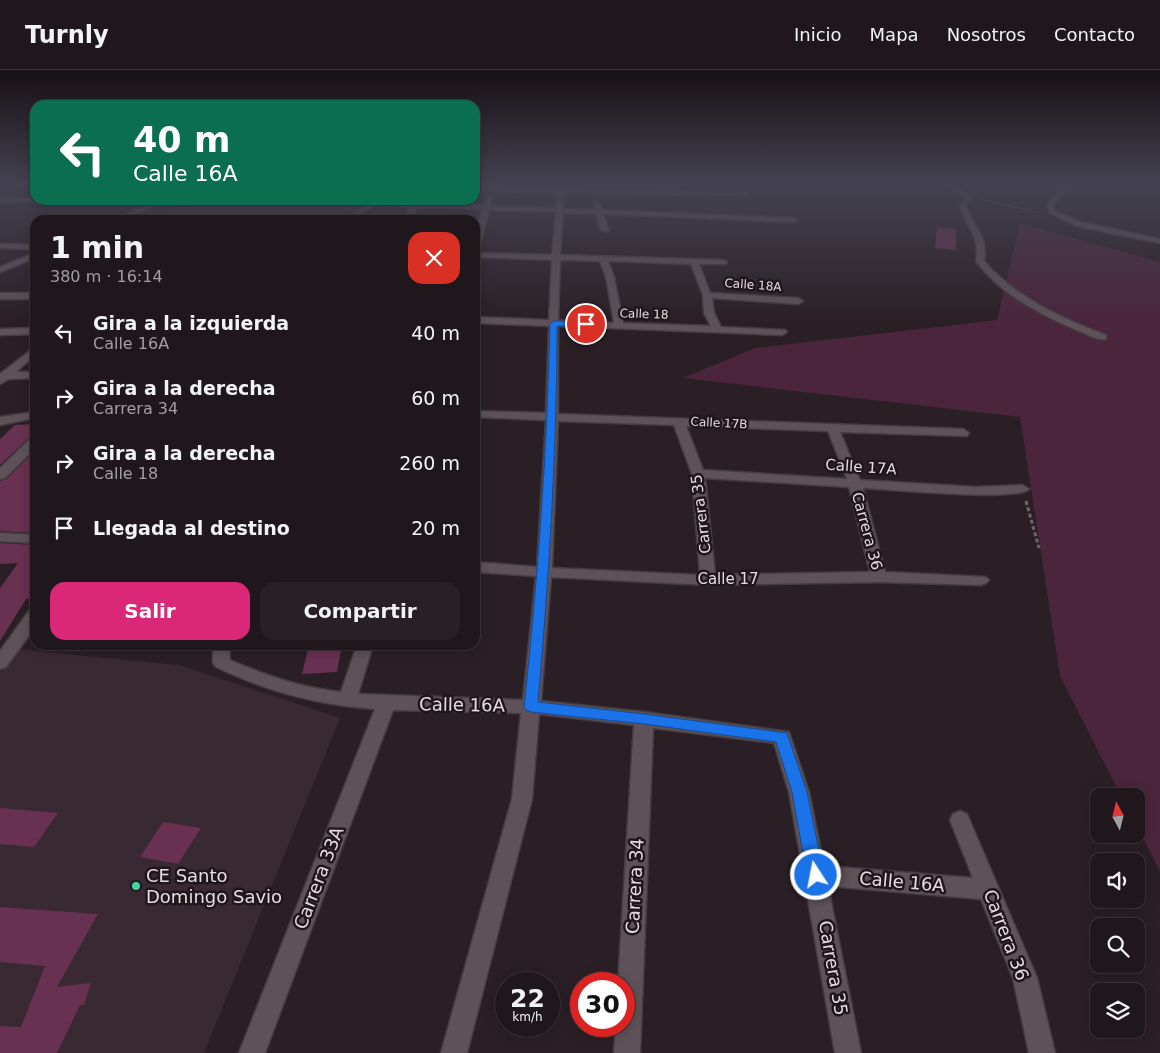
<!DOCTYPE html>
<html lang="es">
<head>
<meta charset="utf-8">
<style>
	body { margin:0; font-family:"DejaVu Sans",sans-serif; background:#282025; color:#f1f3f6; height:100vh; display:flex; flex-direction:column; font-size:19px; white-space:nowrap }
	* { box-sizing:border-box; margin:0 }
	p { font-size:16px; color:#a29fa3 }
	.icon { flex:none; width:28px; height:28px; fill:none; stroke:currentColor; stroke-width:2; stroke-linecap:round; stroke-linejoin:round }
	.map { position:relative; flex:1; overflow:hidden }
	.drawer { position:absolute; left:30px; top:145px; width:450px; height:435px; display:flex; flex-direction:column; background:#20171c; border-radius:15px; box-shadow:0 2px 12px #0003,0 0 0 1px #3d363b }
	.drawer>* { flex:none }
	.hud { position:absolute; left:30px; top:30px; width:450px; height:105px; border-radius:15px; box-shadow:0 2px 12px #0003,0 0 0 1px #3d363b; background:#0b6e4f; color:#fff; overflow:hidden }
	.needle { width:32px; rotate:353deg }
	.buttons { position:absolute; left:1090px; top:718px; display:grid; gap:10px }
	.buttons a { display:grid; place-items:center; width:55px; height:55px; border-radius:10px; background:#20171c; box-shadow:0 2px 12px #0003,0 0 0 1px #3d363b; font-size:25px }
	.speed { position:absolute; left:495px; top:902px; display:flex; gap:10px; font-size:25px; font-weight:700; text-align:center }
	.speed>* { display:grid; place-content:center; width:65px; height:65px; border-radius:50%; background:#20171c; box-shadow:0 2px 12px #0003,0 0 0 1px #3d363b; line-height:1 }
	.speed small { font-size:12px; font-weight:400 }
	.speed .limit { border:8px solid #d22; background:#fff; color:#111 }
	.pin { position:absolute; display:grid; place-items:center; width:42px; height:42px; color:#fff; margin:-21px; border:2px solid #fff; border-radius:50%; box-shadow:0 1px 5px #0007 }
	.me { position:absolute; width:55px; margin:-28px; rotate:349deg; stroke-linejoin:round; filter:drop-shadow(0 0 4px #0008) }
	.turn { display:flex; align-items:center; gap:18px; height:105px; padding:0 20px; font-size:22px }
	.turn .icon { width:65px; height:65px; stroke-width:2.5 }
	.turn b { display:block; font-size:35px; line-height:42px }
	.round { display:grid; place-items:center; flex:none; width:52px; height:52px; border-radius:15px; background:#282025 }
	.overview { display:flex; align-items:center; justify-content:space-between; height:85px; padding:0 20px }
	h1 { font-size:30px; font-weight:700; line-height:38px }
	.button { display:flex; gap:10px; margin-top:auto; padding:10px 20px }
	.button a { flex:1; height:58px; border-radius:15px; background:#db2777; color:#fff; font-size:20px; font-weight:700; line-height:58px; text-align:center }
	.button a+a { background:#282025; color:#f1f3f6 }
	ul { padding:0; list-style:none }
	li { display:flex; align-items:center; gap:15px; height:65px; padding:0 20px }
	li div { flex:1 }
	li b { display:block; font-size:19px }
	li em { font-style:normal }
	header { display:flex; align-items:center; gap:30px; box-sizing:border-box; height:70px; padding:0 25px; background:#20171c; border-bottom:1px solid #3d363b }
	header strong { font-size:24px }
	nav { display:flex; gap:28px; margin-inline-start:auto; font-size:18px }
	.map>svg:first-child { display:block }
</style>
</head>
<body>
<header>
<strong>Turnly</strong>
<nav><a>Inicio</a><a>Mapa</a><a>Nosotros</a><a>Contacto</a></nav>
</header>
<div class="map">
<svg width="1160" height="983" viewBox="0 0 1160 983">
	<rect width="100%" height="100%" fill="#2a1f25"/>
	<path fill="#392932" d="M14 579 179 595 340 648 204 983H0V598Z"/>
	<path fill="#4a253b" d="M202 135 358 136 337 150H129L151 140Z
		M1020 153 1160 192V801L1136 755V726H1121L1060 606 1020 347 683 308 755 278 997 250Z"/>
	<path fill="#683151" d="M937 157 956 159V180L935 178Z
		M35 354V365L30 367 0 395V369L15 355Z
		M35 381V463L0 461V411L6 409Z
		M0 473 35 475V528L26 529 0 571V518L18 493 0 494Z
		M309 575H342L337 602 302 604Z
		M0 738 58 743 34 777 0 774Z
		M163 752 201 758 178 794 140 787Z
		M0 837 98 844 57 917 91 913 84 935H80L57 983H0V956L21 957 45 896 0 892Z"/>
	<g fill="none" stroke-linecap="round" stroke-linejoin="round">
		<g stroke="#443c40" stroke-width="3">
			<path id="minor" d="M558 115H564V119L748 123V125L746 126 564 123 563 139 595 140 593 133 596 131 599 133 602 140 793 148 797 150 793 152 603 144 609 160 605 162 601 160 596 144 563 143 560 185 723 190 727 192 726 194H699L710 223 798 228 803 231 798 234 712 228 714 243 721 257 785 260 787 262 782 265 558 256V344L963 359 969 363 967 366 840 362 860 410 976 417 1022 415 1029 419C1018 432 886 419 863 418L885 502 986 507 989 510 986 513 981 515 879 512 708 515 551 507 541 631 644 642 789 662 809 722 824 796 973 808 950 750 953 744 960 741 967 744 1037 908 1055 983H1029L1013 908 981 829 828 816 861 983H835L789 722 774 673 653 658 640 983H614L616 956H624V914H618L634 655 539 644 532 729 467 983H441L512 729 521 643 393 640 265 983H239L375 639C318 635 268 622 216 597L213 593V575H229L230 590C266 606 302 618 341 622L357 575H373L358 624 523 630 536 506 475 502V492L537 497 546 350 475 347V341L546 343 549 256 475 253V247L549 250 552 190 475 187V183L552 185 556 142 489 140 479 180 475 182V166L482 139 417 137 411 150H403L410 137 375 135 352 150H343L366 135 158 133 157 135 123 150H113L151 133 0 132V128H35V130H375L484 135 486 128 489 126 492 128 490 136 556 138 557 123 475 120V116L557 119ZM560 190 600 191 606 207 614 253 558 250ZM608 191 691 194 703 225 704 243 711 256 623 253 614 207ZM558 351 674 355 692 404 700 505 552 498ZM686 356 828 361 847 409 703 400ZM705 408 849 417 870 502 715 505Z
				M944 115H952L973 127 966 134C971 157 989 164 984 191 1016 228 1062 248 1106 265V269C1098 271 1089 265 1081 262 1043 246 1001 225 976 191 981 164 964 157 960 134L966 127Z
				M1065 115H1072L1055 132 1053 136 1055 141 1081 152 1160 169V173L1076 156 1050 143 1047 136 1050 130Z
				M0 174 35 175V179L0 178Z
				M35 183V188L0 202V197Z
				M0 223H35V229H0Z
				M35 258V264L0 265V259Z
				M35 277V285L16 302H35V308L9 309 0 314V304Z
				M35 342V348L0 355V347Z
				M35 367V378L5 408 0 409V398L31 368Z
				M0 463 35 465V473L0 471Z
				M35 540V557L6 597 0 599V581L29 541Z"/>
		</g>
		<path stroke="#6f656a" stroke-width="1" stroke-dasharray="2 1" stroke-linecap="butt" d="M980 129 1037 142"/>
		<path stroke="#6f656a" stroke-width="3" stroke-dasharray="4 2.5" stroke-linecap="butt" d="M1026 431 1039 478"/>
		<use href="#minor" fill="#5e5158" fill-rule="evenodd"/>
	</g>
	<linearGradient id="sky" x2="0" y2="1"><stop stop-color="#171114"/><stop offset="0.45" stop-color="#444251"/><stop offset="1" stop-color="#444251" stop-opacity="0"/></linearGradient>
	<rect width="1160" height="253" fill="url(#sky)"/>
	<path fill="#1a73e8" stroke="#114b97" d="M554 251 586 252 590 254 586 257 557 256C557 382 549 507 538 632L644 644 787 663 807 722 824 805 822 810 816 812 810 810 807 805 792 722 776 672 644 654 531 642 526 640 524 637C538 508 547 383 550 254Z"/>
	<circle fill="#41d4a1" stroke="#20161b" stroke-width="2" cx="136" cy="816" r="5"/>
	<g text-anchor="middle" stroke-width="5" stroke-linejoin="round" paint-order="stroke">
		<g font-size="12" fill="#e4dce0" stroke="#20161b">
			<text transform="translate(753 215) rotate(4)" y="4">Calle 18A</text>
			<text transform="translate(644 244) rotate(2)" y="4">Calle 18</text>
			<text transform="translate(719 353) rotate(3)" y="4">Calle 17B</text>
		</g>
		<g font-size="15" fill="#e4dce0" stroke="#20161b">
			<text transform="translate(861 397) rotate(4)" y="5">Calle 17A</text>
			<text transform="translate(701 444) rotate(-97)" y="5">Carrera 35</text>
			<text transform="translate(867 461) rotate(75)" y="5">Carrera 36</text>
			<text x="728" y="514">Calle 17</text>
		</g>
		<g font-size="18" fill="#e4dce0" stroke="#20161b">
			<text transform="translate(462 635) rotate(1)" y="6">Calle 16A</text>
			<text transform="translate(319 808) rotate(-69)" y="6">Carrera 33A</text>
			<text transform="translate(902 812) rotate(5)" y="6">Calle 16A</text>
			<text transform="translate(635 816) rotate(-87)" y="6">Carrera 34</text>
			<text transform="translate(1006 865) rotate(69)" y="6">Carrera 36</text>
			<text transform="translate(833 898) rotate(80)" y="6">Carrera 35</text>
		</g>
		<g font-size="18" fill="#e4dce0" stroke="#20161b" text-anchor="start">
			<text x="146" y="812">CE Santo<tspan x="146" dy="21">Domingo Savio</tspan></text>
		</g>
	</g>
</svg>
<div class="buttons">
<a><svg class="needle" viewBox="-14 -14 28 28"><path d="M0-13l5 13h-10z" fill="#e53935"/><path d="M0 13l5-13h-10z" fill="#a29fa3"/></svg></a>
<a><svg class="icon" aria-label="sound" viewBox="0 0 24 24"><path d="M4 9h4l5-4v14l-5-4H4zM17 9q2 3 0 6"/></svg></a>
<a><svg class="icon" aria-label="search" viewBox="0 0 24 24"><circle cx="10" cy="10" r="6"/><path d="M15 15l6 6"/></svg></a>
<a><svg class="icon" aria-label="layers" viewBox="0 0 24 24"><path d="M12 4l9 5-9 5-9-5zM3 14l9 5 9-5"/></svg></a>
</div>
<div class="speed"><div>22<small>km/h</small></div><div class="limit">30</div></div>
<div class="pin" style="left:586px;top:254px;background:#d93025"><svg class="icon" aria-label="arrive" viewBox="0 0 24 24"><path d="M6 21V4h12l-3 4 3 4H6"/></svg></div>
<svg class="me" style="left:816px;top:805px" viewBox="-20 -20 40 40"><circle r="17" fill="#1a73e8" stroke="#fff" stroke-width="3"/><path d="M0-11L8 9 0 5-8 9z" fill="#fff"/></svg>
<div class="hud">
<div class="turn"><svg class="icon" aria-label="left" viewBox="0 0 24 24"><path d="M17 20v-9H6M10 6l-5 5 5 5"/></svg><div><b>40 m</b>Calle 16A</div></div>
</div>
<section class="drawer">
<div class="overview"><div><h1>1 min</h1><p>380 m · 16:14</p></div><a class="round" style="background:#d93025;color:#fff"><svg class="icon" aria-label="close" viewBox="0 0 24 24"><path d="M6 6l12 12M18 6L6 18"/></svg></a></div>
<ul>
<li><svg class="icon" aria-label="left" viewBox="0 0 24 24"><path d="M17 20v-9H6M10 6l-5 5 5 5"/></svg><div><b>Gira a la izquierda</b><p>Calle 16A</p></div><em>40 m</em></li>
<li><svg class="icon" aria-label="right" viewBox="0 0 24 24"><path d="M7 20v-9h11M14 6l5 5-5 5"/></svg><div><b>Gira a la derecha</b><p>Carrera 34</p></div><em>60 m</em></li>
<li><svg class="icon" aria-label="right" viewBox="0 0 24 24"><path d="M7 20v-9h11M14 6l5 5-5 5"/></svg><div><b>Gira a la derecha</b><p>Calle 18</p></div><em>260 m</em></li>
<li><svg class="icon" aria-label="arrive" viewBox="0 0 24 24"><path d="M6 21V4h12l-3 4 3 4H6"/></svg><div><b>Llegada al destino</b></div><em>20 m</em></li>
</ul>
<div class="button"><a>Salir</a><a>Compartir</a></div>
</section>
</div>
</body>
</html>
